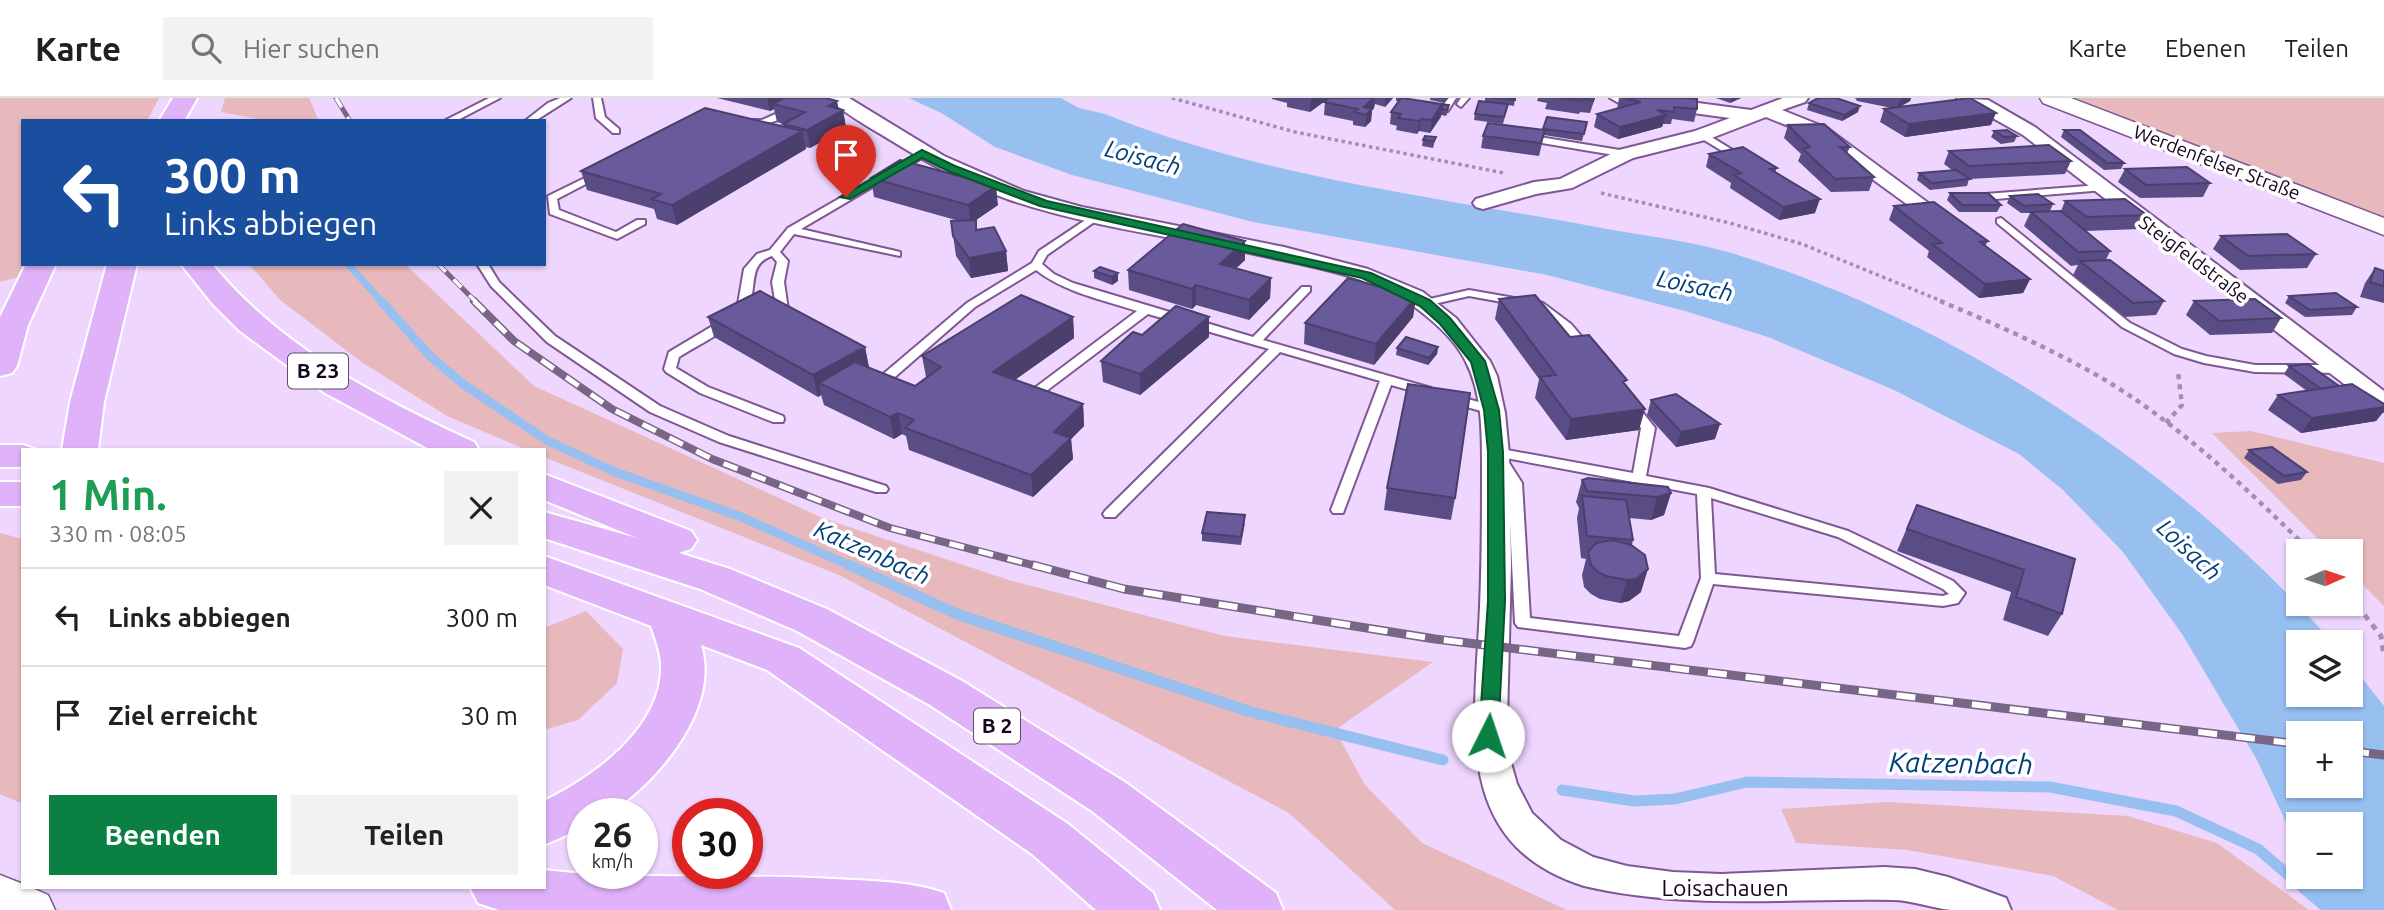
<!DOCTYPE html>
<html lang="de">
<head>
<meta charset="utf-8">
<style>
	body { margin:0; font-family:Ubuntu,sans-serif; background:#f2f2f2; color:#202124; height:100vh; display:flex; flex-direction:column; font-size:26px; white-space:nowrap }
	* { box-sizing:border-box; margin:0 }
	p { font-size:23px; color:#757577 }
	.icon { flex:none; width:38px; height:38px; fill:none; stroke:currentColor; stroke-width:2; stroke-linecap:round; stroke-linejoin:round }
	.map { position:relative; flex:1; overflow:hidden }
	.panel { position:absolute; left:21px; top:350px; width:525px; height:441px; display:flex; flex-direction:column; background:#fff; border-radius:0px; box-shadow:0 2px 5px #0004 }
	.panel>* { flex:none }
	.hud { position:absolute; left:21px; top:21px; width:525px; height:147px; border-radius:0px; box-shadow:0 2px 5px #0004; background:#1a4fa0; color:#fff; overflow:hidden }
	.needle { width:46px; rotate:87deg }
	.fabs { position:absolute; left:2286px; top:441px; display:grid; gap:14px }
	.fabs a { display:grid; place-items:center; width:77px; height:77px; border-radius:0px; background:#fff; box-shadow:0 2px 5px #0004; font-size:35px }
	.speed { position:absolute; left:567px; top:700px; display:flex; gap:14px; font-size:35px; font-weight:700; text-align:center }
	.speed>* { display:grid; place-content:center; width:91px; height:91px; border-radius:50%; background:#fff; box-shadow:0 2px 5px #0004; line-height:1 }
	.speed small { font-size:18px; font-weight:400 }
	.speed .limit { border:10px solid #d22; background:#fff; color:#111 }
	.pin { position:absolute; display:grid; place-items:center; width:60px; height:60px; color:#fff; margin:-72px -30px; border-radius:50% 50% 50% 0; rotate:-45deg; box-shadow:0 0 7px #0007 }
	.pin .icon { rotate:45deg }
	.me { position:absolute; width:77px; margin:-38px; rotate:4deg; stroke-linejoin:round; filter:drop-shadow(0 0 5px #0008) }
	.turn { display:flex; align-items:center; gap:24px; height:147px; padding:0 28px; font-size:32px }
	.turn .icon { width:91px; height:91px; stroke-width:2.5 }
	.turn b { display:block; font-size:49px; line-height:60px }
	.round { display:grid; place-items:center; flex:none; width:74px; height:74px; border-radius:0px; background:#f2f2f2 }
	.headline { display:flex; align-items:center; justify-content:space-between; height:119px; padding:0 28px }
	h1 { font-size:42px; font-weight:700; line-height:52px; color:#1e9e55 }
	.cta { display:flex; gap:14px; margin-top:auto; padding:14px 28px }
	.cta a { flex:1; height:80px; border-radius:0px; background:#0b8043; color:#fff; font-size:28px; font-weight:700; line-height:80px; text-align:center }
	.cta a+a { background:#f2f2f2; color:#202124 }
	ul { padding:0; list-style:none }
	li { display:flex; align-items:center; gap:21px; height:98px; padding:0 28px; border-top:2px solid #e0e0e0 }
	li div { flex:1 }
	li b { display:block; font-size:26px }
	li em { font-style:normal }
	header { display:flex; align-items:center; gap:42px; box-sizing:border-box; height:98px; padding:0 35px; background:#fff; border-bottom:2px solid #e0e0e0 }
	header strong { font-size:33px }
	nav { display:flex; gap:38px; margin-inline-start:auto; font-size:24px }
	.search { width:490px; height:63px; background:#f2f2f2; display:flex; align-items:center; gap:18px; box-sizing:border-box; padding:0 24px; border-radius:0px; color:#757577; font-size:26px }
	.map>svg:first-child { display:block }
</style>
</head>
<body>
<header>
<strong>Karte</strong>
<div class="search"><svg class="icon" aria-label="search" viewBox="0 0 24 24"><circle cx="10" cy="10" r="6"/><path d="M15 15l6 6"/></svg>Hier suchen</div>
<nav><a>Karte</a><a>Ebenen</a><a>Teilen</a></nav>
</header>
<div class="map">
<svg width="2384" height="812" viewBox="0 0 2384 812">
	<rect width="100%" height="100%" fill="#efd6ff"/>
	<path fill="#e7b9bd" d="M0 0H159L147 23H23V166H67L0 184Z
		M225 0H309L319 23H268L221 14Z
		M2076 0H2384V121Z
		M249 166H405L534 288 825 421 1012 483 1225 538 1433 564 1335 632 1365 687 1422 745 1567 812H1395L1289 715 839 477 544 359V352H527L447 318 363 265 280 202Z
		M2251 333 2384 365V508L2350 474V453H2330L2212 335Z
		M0 435 23 441V706L0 696Z
		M586 513 623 551 617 585 578 622 544 632V530Z
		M1888 704 2128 718 2217 745 2309 812H2118L2053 778 1907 752 1796 745 1781 711Z"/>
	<path fill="#97c0f1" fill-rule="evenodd" d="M909 0H1061L1079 10 1105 16C1265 80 1438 99 1607 131 1647 138 1689 143 1728 154 1950 220 2181 371 2332 544H2298V597H2350V565L2384 608V812H2323L2309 779H2350V726H2298V750L2257 662 2182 536 2123 454 2063 392 2019 356 1894 292 1768 239 1685 213 1547 177 1253 124 1072 77 995 49 943 16ZM2298 635H2350V688H2298Z"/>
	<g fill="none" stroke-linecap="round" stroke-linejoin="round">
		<path stroke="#97c0f1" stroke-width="7" d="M348 166 382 204"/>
		<path stroke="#97c0f1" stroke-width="9" d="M381 203 430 258 463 286 548 343 615 374 739 418 853 469"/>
		<path stroke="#97c0f1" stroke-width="11" d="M849 467 957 516 1251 614 1443 662
			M1562 692 1634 703 1675 701 1747 684 2050 689 2176 713 2258 751 2329 812"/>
		<g stroke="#7f5794" stroke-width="4">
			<path id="service" d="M489 0H500L456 23H444Z
				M560 0H571L535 23H525L548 5Z
				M593 0H601L605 19 619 31V35H613L596 20Z
				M812 0H823C809 11 760 34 744 25L749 22H762Z
				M1448 0H1456L1448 13H1442L1441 11Z
				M1461 0H1469L1461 9 1457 6Z
				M1699 35H1705L1747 61 1739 63 1699 39Z
				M1527 37 1626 53 1631 56 1626 59 1524 42V38Z
				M922 53 927 56 925 58 801 131 900 154V158L794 136 780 154 788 163 784 184 788 212 795 216V220H787L777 214 772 184 777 164 772 158C747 166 758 190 748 208 737 229 699 246 679 259L676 270 708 289 783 318 784 321 783 324H773L700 295 666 274 664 271 669 254 731 217 738 206 744 171 757 156 770 152 788 130Z
				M597 74 605 76 557 101 559 112 616 134 637 122H645V126L617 141 550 116 548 98Z
				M2100 87 2105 90 2104 92 1972 103 1967 100 1972 97Z
				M1096 115 1100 116V120L1047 157 1042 166 1054 176 1073 185 1253 239 1302 189H1310V193L1263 242 1431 290 1433 293 1427 297 1391 287 1343 415H1333L1331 412 1380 283 1280 254 1115 419H1105L1103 416 1105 413 1269 251 1148 216 1045 294 1053 300 1051 303C1044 304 1034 301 1030 295L1032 292 1137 213C1103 202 1064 194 1036 172L975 209 888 285 887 290 875 289 873 286 875 283 967 205 1032 165 1039 153Z
				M2001 120 2130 225 2182 251 2206 258 2255 267H2340L2346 271 2340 275 2255 274 2204 265 2174 256 2122 229 1997 125V121Z
				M477 166H488L499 184 555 238 660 308 729 338 886 388 888 391 886 394H876L719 344 650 314 547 244 491 188Z
				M1469 192 1543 205 1571 226 1592 251 1590 254H1582L1563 230 1535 210 1469 198 1425 208 1419 205 1421 203Z
				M1449 296 1497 309 1498 312 1492 316 1445 303 1443 300 1445 297Z
				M1631 305 1636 306 1655 330 1646 378 1709 390 1848 433 1953 483 1965 495 1958 505 1943 508 1713 486 1693 544 1691 548 1685 550 1518 529 1515 525 1508 385 1493 361 1496 358 1489 354 1496 350 1633 375 1641 330 1625 309ZM1506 360 1697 396 1701 480 1679 538 1530 520 1522 385ZM1711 400 1838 439 1943 491 1949 496 1943 498 1715 476Z"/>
		</g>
		<g stroke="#7f5794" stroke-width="4">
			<path id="minor" d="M828 0H849L944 58 1024 93 1082 109 1284 149 1368 171 1423 194 1456 220 1490 263 1497 278 1505 315 1509 356 1511 466 1507 622 1511 665 1517 686 1532 715 1561 742 1593 759 1627 768 1673 774 1721 776 1884 769 1915 771 1948 779 2006 800 2011 812C1992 812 1971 812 1951 812 1931 810 1912 802 1892 802 1788 800 1686 812 1584 788 1457 748 1473 635 1479 529 1482 477 1482 425 1482 374 1482 338 1483 297 1466 264 1457 245 1437 226 1420 213 1376 178 1313 169 1259 157 1175 139 1089 129 1007 101 967 86 929 66 892 43 871 30 846 17 828 0Z
				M1610 0H1660L1751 12 1783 0H1808L1805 4 1782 12 1827 30 1958 127 1955 131H1941L1813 38 1766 19 1709 41 1633 60 1572 90 1536 96 1483 111 1476 109 1473 105 1476 101 1534 84 1560 81 1619 52 1695 33 1730 20 1619 5Z
				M1957 0 1988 2 2035 29 2384 293V313L2375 310 2023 37Z"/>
		</g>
		<g stroke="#7f5794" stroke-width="3">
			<path id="tertiary" d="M2040 0H2071L2384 120V137L2043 5Z
				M0 777 23 786V789H30L48 797 55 812H0Z"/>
		</g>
		<g stroke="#fff" stroke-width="4">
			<path id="trunk" d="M173 0H197L184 23H159Z
				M26 166H56L28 227 17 268 12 275 0 278V219Z
				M107 166H137L104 304 98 352H62L70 304Z
				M181 166H212C280 249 378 300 474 344L479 352H431L325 295 240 233 212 205Z
				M0 347H23L37 352H23V369H0Z
				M544 376 691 433 697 442 691 451 679 455 730 471 827 511 962 583 1126 685 1276 795 1283 812H1217L1092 713 930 607 797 533 700 491 544 440V414L637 440 544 402Z
				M0 384H23V408H0Z
				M544 458 799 550 1068 726 1153 795 1160 812H1096L1032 756 767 572 701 547C718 603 672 664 632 698 625 704 613 714 605 716 598 717 590 716 583 716V730L544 747V703C595 678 664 629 661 565 660 552 655 540 651 528L544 487Z
				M544 772C640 783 737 775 833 781 870 783 909 783 944 795L951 812H499L478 805 470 789H544Z"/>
		</g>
		<path stroke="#a38db0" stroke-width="3.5" stroke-dasharray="3.5 3.5" stroke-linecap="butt" d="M1172 0 1295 34 1504 75
			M1601 95 1730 125 1802 146 1944 204"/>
		<path stroke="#a38db0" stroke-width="4.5" stroke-dasharray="5 5" stroke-linecap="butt" d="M1940 203C1991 224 2051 251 2100 279 2174 322 2249 392 2310 453
			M2166 325 2182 307 2178 274"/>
		<path stroke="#a38db0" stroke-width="5" stroke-dasharray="6 6" stroke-linecap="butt" d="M2350 498 2381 538 2384 559"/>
		<use href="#service" fill="#fff" fill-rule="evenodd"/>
		<use href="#minor" fill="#fff" fill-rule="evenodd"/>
		<use href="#tertiary" fill="#fff" fill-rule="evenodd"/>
		<use href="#trunk" fill="#e0b2fa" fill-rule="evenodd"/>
		<g stroke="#796585" stroke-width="5">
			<path id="rail-far2" d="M336 0 350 23
				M438 166 476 204"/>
		</g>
		<g stroke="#796585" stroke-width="8">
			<path id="rail-far1" d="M474 203 514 243 612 311 712 361 890 430 1040 469"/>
		</g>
		<g stroke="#796585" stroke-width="9">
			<path id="rail" d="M1033 467 1124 491 1435 541 2298 646
				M2350 653 2384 657"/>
		</g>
		<use href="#rail-far2" stroke="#fff" stroke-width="3.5" stroke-dasharray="11" stroke-linecap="butt"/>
		<use href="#rail-far1" stroke="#fff" stroke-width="5" stroke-dasharray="15" stroke-linecap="butt"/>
		<use href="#rail" stroke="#fff" stroke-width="6" stroke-dasharray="19" stroke-linecap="butt"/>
	</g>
	<path fill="#5a4d86" d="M717 0H826L837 3 838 11 843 12 846 30 810 50 805 49 806 51 677 127 657 121 654 111 587 92 581 73 784 29 783 26H784L777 24 774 11 770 13Z
		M1272 0H1393L1385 9 1375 6 1374 10 1372 12 1371 23 1365 29 1353 27V23L1324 17 1325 3 1310 14 1287 9V5L1272 1Z
		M1396 0H1410V1L1449 7 1448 14 1446 18 1441 17 1430 35 1419 33 1417 36 1396 32 1397 28 1390 26 1391 14 1399 3H1396Z
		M1430 0H1449L1444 5 1430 2Z
		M1485 0H1515L1514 8 1508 7 1503 26 1474 22 1475 16 1485 3Z
		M1538 0H1595L1590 15 1580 14 1579 16 1545 11 1547 5 1537 3Z
		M1619 0H1686L1697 11 1694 24 1672 21 1671 26H1663L1662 29 1618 41 1594 29 1597 16 1617 11Z
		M1716 0H1741L1730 5Z
		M1855 0H1911L1910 3 1900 9 1991 27 1905 39 1880 24 1884 11 1892 10 1857 3Z
		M1809 5 1858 14 1842 23 1807 12Z
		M1547 19 1587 24 1582 43 1544 37 1539 58 1481 50 1483 38 1543 32Z
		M1788 27 1850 49 1847 55 1874 79 1869 93 1831 94 1798 63 1801 56 1784 40Z
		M2064 32 2124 65 2121 71 2104 72 2061 39Z
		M1994 33 2017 38 2014 44 2001 46 1991 39Z
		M1436 39 1433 50 1422 48 1423 42Z
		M1949 53 2071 63 2065 76 1969 81 1967 88 1930 92 1917 82 1919 75 1952 72 1944 66Z
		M1709 56 1777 70 1775 74 1815 115 1779 122 1730 90 1731 85 1706 69Z
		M2125 71 2210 85 2203 99 2140 100 2118 84Z
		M871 80 998 107 976 122 977 132 1006 153 1008 173 971 180 956 158 951 123H959L874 99Z
		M1950 95 2001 107 1997 114H1959L1947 102Z
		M2010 98 2053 106 2050 113H2061L2065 103 2147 117 2140 131 2086 133 2110 153 2106 162 2164 203 2156 217 2125 219 2073 177 2078 167 2071 168 2024 128 2030 115H2021L2007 105Z
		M1894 108 1988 143 1985 148 2030 181 2023 195 1979 200 1927 159 1929 153 1889 122Z
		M2221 138 2316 156 2307 170 2240 172 2213 151Z
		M1245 162 1236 170 1271 180 1270 200 1249 222 1196 207 1192 211 1129 192 1128 172Z
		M2375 170 2384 173V205L2360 199 2365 185Z
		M1094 173 1118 175V183L1112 187 1094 180Z
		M2289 198 2357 209 2352 217 2305 219 2285 205Z
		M1416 199 1413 219 1374 267 1304 246 1305 225Z
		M1499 201 1570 239 1626 287 1639 332 1566 342 1535 300 1539 281 1495 221Z
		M2194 203 2281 220 2272 235 2210 237 2186 217Z
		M708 219 865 249 869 270 915 288 926 279 922 258 1073 219 1074 240 1015 282 1083 306 1084 328 1071 341 1073 361 1033 399 909 352 906 338 902 336 894 341 824 307 821 297 818 299 714 239Z
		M1209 219V239L1140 297 1103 284 1101 263 1142 237Z
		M1438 249 1437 256 1428 267 1396 257 1397 250Z
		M2289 268 2384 306V313L2376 323 2301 335 2268 312 2278 297 2307 293 2284 276Z
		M1651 302 1715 341 1676 349 1647 317Z
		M2249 352 2307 374 2301 382 2278 386 2244 360Z
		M1582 382 1671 395 1664 417 1651 422 1629 420 1633 442 1632 447 1641 494 1629 503 1620 505 1600 501 1591 496 1584 489 1582 477 1586 461 1581 460 1577 420 1579 410 1576 404Z
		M1387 390 1455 400 1451 422 1384 412Z
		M1917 407 2075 461 2062 516 2048 538 2003 522 2011 494 1897 453Z
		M1245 425 1241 447 1202 443V435Z"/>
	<path fill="#4a3f6d" d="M767 0H793L773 6 774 11 770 13Z
		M1313 0H1329L1310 14 1311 2Z
		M1373 0H1375L1374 10 1372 12 1371 23 1365 29 1366 17 1364 9Z
		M1385 0H1393L1385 9Z
		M1732 0H1741L1730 5Z
		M1901 0H1911L1910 3 1896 11Z
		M837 3 839 14 843 12 846 30 810 50 807 32 828 8Z
		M1442 6 1441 19 1430 35 1432 22Z
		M1860 8 1858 14 1842 23 1844 17Z
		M1996 15 1991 27 1905 39 1909 26Z
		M1666 17 1662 29 1618 41 1620 29Z
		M1421 21 1419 33 1417 36 1419 23Z
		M802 33 806 51 677 127 672 107Z
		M996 88 998 107 976 122 978 141 971 126 968 107Z
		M1820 101 1815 115 1779 122 1783 109Z
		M1245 143V162L1220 186V166Z
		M1006 153 1008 173 971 180 969 160Z
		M1118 175V183L1112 187V179Z
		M1271 180 1270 200 1249 222V202Z
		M2030 181 2023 195 1979 200 1985 186Z
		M1196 187V207L1192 211V191Z
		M1416 199 1413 219 1374 267 1376 246Z
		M1073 219 1074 240 996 295 993 274Z
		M1209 219V239L1140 297V276Z
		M865 249 869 270 819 285 821 297 818 299 813 277Z
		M1438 249 1437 256 1428 267 1429 260Z
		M1083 306 1084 328 1071 341 1073 361 1033 399 1031 377 1054 334Z
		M2384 309V313L2376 323 2301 335 2312 320Z
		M1645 311 1639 332 1566 342 1571 321Z
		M898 315 902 336 894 341 890 319Z
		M1720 326 1715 341 1676 349 1681 334Z
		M1671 395 1664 417 1651 422 1657 399Z
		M1648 471 1641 494 1629 503 1620 505 1627 482Z"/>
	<path fill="#695a9c" stroke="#4a3f6d" stroke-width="2" d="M784 0H826L837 3 828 8 843 12 807 32 783 26 805 14 773 6Z
		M1329 0H1373L1364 9 1372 11 1366 17 1354 14 1358 11 1324 4Z
		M1401 0H1402L1442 6 1432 22 1421 21 1419 23 1398 20 1401 16 1391 14Z
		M1494 0H1515V2Z
		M1559 0H1594L1593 3 1583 1 1582 3Z
		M1623 0H1686L1697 1V11L1674 9V14L1657 12 1666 17 1620 29 1597 16 1641 4Z
		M1818 0H1836L1860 8 1844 17 1809 5Z
		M1970 0 1996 15 1909 26 1884 11Z
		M1479 3 1508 6 1504 19 1475 16Z
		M1432 5 1449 7 1447 12 1442 11V6Z
		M705 10 802 33 672 107 651 101 661 96 581 73Z
		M1547 19 1587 24 1584 36 1543 31Z
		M1488 25 1545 32 1541 45 1483 38Z
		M1824 26 1850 49H1840L1874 79 1835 81 1803 51 1810 49 1788 27Z
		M2007 32 2017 38 2004 39 1994 33Z
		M2064 32H2080L2124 65H2107Z
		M1425 38 1436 39 1434 43 1423 42Z
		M2049 47 2071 63 1969 68 1949 53Z
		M1743 49 1777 70 1770 71 1820 101 1783 109 1734 77 1741 75 1709 56Z
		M900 62 996 88 968 107 871 80Z
		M2187 69 2210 85 2146 87 2125 71Z
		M1956 72 1970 81 1932 85 1919 75Z
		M1950 95H1988L2001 107H1962Z
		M2038 96 2053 106 2024 108 2010 98Z
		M2125 101 2147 117 2087 119 2065 103Z
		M1934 104 1988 143 1980 144 2030 181 1985 186 1932 146 1942 145 1894 108Z
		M2061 113 2110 153 2078 154 2031 114Z
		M976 122V132L994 129 1006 153 969 160 953 138 951 123Z
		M1183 126 1245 143 1220 166 1271 180 1249 202 1196 187 1192 191 1128 172Z
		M2287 136 2316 156 2248 158 2221 138Z
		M2110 162 2164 203 2133 205 2080 163Z
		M1100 169 1118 175 1112 179 1094 173Z
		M2375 170 2384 173V188L2370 184Z
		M1348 180 1416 199 1376 246 1305 225Z
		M760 193 865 249 813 277 708 219Z
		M2336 195 2357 209 2310 212 2289 198Z
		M1021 197 1073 219 993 274 1083 306 1054 334 1071 340 1031 377 905 330 914 322 898 315 890 319 819 285 855 264 915 288 941 269 922 258Z
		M1535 197 1570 239 1589 237 1627 282 1623 284 1645 311 1571 321 1540 279 1556 277 1499 201Z
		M2255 201 2281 220 2219 223 2194 203Z
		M1176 208 1209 219 1140 276 1101 263 1133 234 1142 237Z
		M1406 239 1438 249 1429 260 1397 250Z
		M2308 266 2339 288 2321 291 2289 268Z
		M1408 286 1470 295 1455 400 1387 390Z
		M2352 286 2384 306V309L2312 320 2278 297Z
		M1676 296 1720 326 1681 334 1651 302Z
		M2272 349 2307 374 2284 378 2249 352Z
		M1588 380 1668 389 1671 395 1657 399 1587 393 1582 382Z
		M1582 398 1626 402 1633 442 1587 438Z
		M1917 407 2075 461 2062 516 2016 499 2024 472 1907 431Z
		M1207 414 1245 417 1241 439 1202 435Z
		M1613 442 1631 447 1645 457 1648 471 1636 481 1627 482 1606 478 1597 473 1591 467 1588 454 1596 445Z"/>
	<path fill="#0b8043" stroke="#07532c" stroke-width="2" d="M922 52 955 68 1047 103 1371 175 1430 202 1450 220 1485 263 1499 312 1503 354 1505 503 1498 638 1495 644 1488 646 1482 644 1479 638 1488 503V354L1484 312 1471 264 1440 226 1420 208 1362 180 1040 108 948 73 922 60 850 101 840 99Z"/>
	<g text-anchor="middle" stroke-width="7" stroke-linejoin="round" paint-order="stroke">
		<g font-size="19" fill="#14051c" stroke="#fff">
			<text transform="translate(2217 64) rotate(21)" y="7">Werdenfelser Straße</text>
			<text transform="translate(2194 161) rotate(37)" y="7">Steigfeldstraße</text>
		</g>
		<g fill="#fff" stroke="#5a5060" stroke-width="2">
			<rect x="288" y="255.5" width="60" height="35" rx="5"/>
			<rect x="974" y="610.5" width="46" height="35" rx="5"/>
		</g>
		<g font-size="21" font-weight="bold" fill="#14051c">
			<text x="318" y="280">B 23</text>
			<text x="997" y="635">B 2</text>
		</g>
		<g font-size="23" fill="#14051c" stroke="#fff">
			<text x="1725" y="798">Loisachauen</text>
		</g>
		<g font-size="24" font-style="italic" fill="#013f78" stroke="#fff">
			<text transform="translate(1143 60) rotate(15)" y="8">Loisach</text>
			<text transform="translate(1695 188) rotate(12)" y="8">Loisach</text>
			<text transform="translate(2189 452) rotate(43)" y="8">Loisach</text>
			<text transform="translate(872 455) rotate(24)" y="8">Katzenbach</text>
		</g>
		<g font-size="28" font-style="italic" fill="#013f78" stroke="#fff">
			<text transform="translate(1961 665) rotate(1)" y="10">Katzenbach</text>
		</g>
	</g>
</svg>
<div class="fabs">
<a><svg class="needle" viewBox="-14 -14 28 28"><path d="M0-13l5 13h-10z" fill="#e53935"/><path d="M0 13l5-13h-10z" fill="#757577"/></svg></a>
<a><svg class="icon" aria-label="layers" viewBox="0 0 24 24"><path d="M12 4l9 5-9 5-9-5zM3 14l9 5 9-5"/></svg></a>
<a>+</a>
<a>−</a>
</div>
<div class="speed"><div>26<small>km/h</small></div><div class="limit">30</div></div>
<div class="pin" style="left:846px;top:99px;background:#d93025"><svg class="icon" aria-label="arrive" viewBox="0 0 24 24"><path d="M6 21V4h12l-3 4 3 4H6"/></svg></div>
<svg class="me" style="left:1488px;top:638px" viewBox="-20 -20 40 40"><circle r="19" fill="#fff"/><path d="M0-13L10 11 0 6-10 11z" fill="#0b8043"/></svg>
<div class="hud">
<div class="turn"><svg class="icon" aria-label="left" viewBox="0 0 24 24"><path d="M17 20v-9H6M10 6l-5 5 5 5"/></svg><div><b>300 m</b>Links abbiegen</div></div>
</div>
<section class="panel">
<div class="headline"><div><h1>1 Min.</h1><p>330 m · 08:05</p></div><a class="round"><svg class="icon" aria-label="close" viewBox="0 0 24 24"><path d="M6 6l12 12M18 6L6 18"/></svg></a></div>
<ul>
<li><svg class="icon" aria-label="left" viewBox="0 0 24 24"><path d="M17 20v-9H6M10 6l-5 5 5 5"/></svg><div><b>Links abbiegen</b></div><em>300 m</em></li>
<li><svg class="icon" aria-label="arrive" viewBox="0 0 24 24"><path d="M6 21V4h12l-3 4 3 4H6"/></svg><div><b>Ziel erreicht</b></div><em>30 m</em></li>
</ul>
<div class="cta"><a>Beenden</a><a>Teilen</a></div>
</section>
</div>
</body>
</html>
